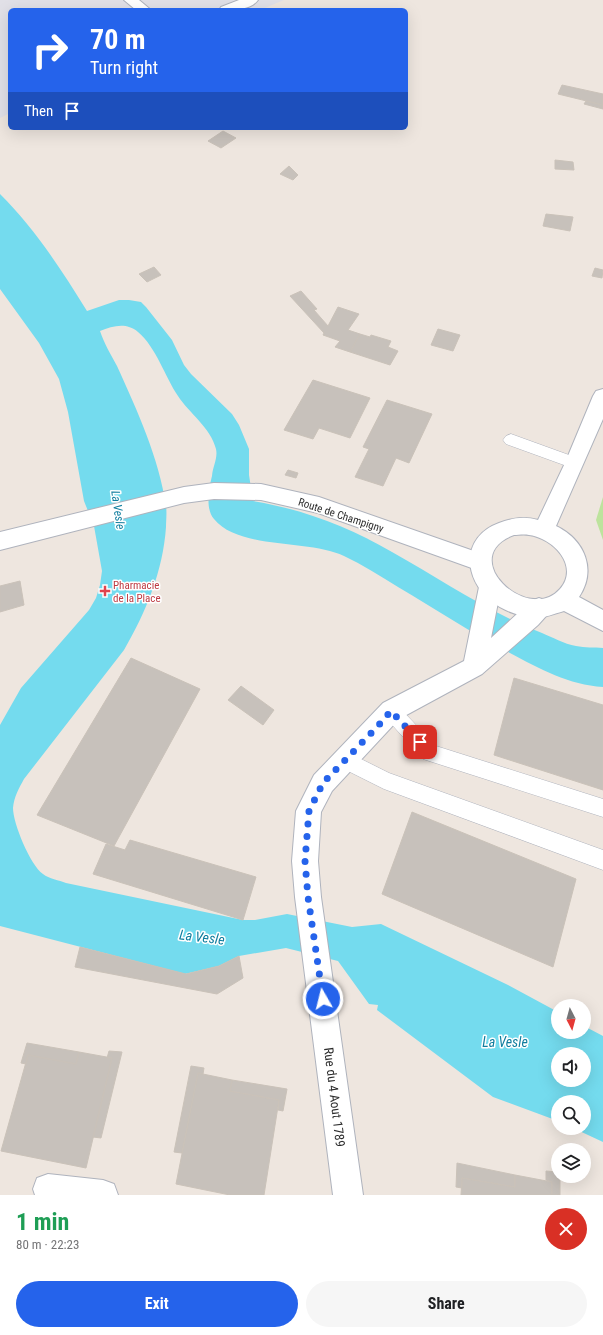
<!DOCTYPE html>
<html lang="en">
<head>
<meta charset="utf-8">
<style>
	body { margin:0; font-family:"Roboto Condensed",sans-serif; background:#f6f6f6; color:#202124; height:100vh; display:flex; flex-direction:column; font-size:15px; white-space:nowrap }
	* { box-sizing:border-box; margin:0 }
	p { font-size:13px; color:#757577 }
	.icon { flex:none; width:22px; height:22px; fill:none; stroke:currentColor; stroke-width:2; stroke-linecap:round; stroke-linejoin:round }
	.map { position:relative; height:1195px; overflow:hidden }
	.side { display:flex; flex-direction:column; background:#fff; flex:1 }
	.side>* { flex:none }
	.banner { position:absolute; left:8px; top:8px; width:400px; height:122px; border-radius:6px; box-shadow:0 4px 16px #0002; background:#2563eb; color:#fff; overflow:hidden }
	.needle { width:26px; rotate:174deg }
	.tools { position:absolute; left:551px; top:999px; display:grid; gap:8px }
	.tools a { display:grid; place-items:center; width:40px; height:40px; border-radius:50%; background:#fff; box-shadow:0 4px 16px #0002; font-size:20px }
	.pin { position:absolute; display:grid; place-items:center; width:34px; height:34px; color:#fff; margin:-17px; border-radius:8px; box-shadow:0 2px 6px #0006 }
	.me { position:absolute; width:44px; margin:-22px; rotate:352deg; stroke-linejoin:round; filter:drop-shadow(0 0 3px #0008) }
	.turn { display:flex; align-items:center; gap:14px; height:84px; padding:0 16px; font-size:18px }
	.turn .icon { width:52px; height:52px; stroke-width:2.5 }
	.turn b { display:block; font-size:28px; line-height:34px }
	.then { display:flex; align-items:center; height:38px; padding:0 16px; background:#0003; gap:8px; font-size:15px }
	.round { display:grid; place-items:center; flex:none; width:42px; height:42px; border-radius:21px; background:#f6f6f6 }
	.overview { display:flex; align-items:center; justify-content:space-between; height:68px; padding:0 16px }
	h1 { font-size:24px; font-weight:700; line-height:30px; color:#1e9e55 }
	.primary-button { display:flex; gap:8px; margin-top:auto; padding:8px 16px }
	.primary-button a { flex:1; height:46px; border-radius:24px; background:#2563eb; color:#fff; font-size:16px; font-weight:700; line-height:46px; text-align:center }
	.primary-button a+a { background:#f6f6f6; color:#202124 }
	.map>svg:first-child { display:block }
</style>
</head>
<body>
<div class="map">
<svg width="603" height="1195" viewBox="0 0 603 1195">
	<rect width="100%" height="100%" fill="#eee6df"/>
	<path fill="#e1e0e7" d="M0 0H284L260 10H10V113L0 118Z"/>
	<path fill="#bde39d" d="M603 497V540L596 520Z"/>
	<path fill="#74dbee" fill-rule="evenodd" d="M0 194C35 229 61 269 87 311L119 300H129L141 302 146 307 172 340 184 365 191 374 232 414 239 425 249 449V475L253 501C302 509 349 527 392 552 442 580 488 612 542 633 552 637 564 644 576 646 585 648 594 647 603 648V687C569 685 540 669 510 653 472 633 435 609 398 587 380 576 363 565 344 556 309 539 239 550 214 519 205 509 209 488 212 476 213 466 218 458 216 449 211 428 189 413 178 396 165 377 156 347 138 332 126 322 113 326 100 331 104 343 111 355 117 366 137 410 159 458 166 506 167 513 166 521 166 527 163 571 146 612 124 650L24 779C19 788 14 797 13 808 13 823 30 865 43 874 49 879 59 880 66 883L243 920H255L287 914 352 927 381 924 508 985 558 1012V1032H584V1026L603 1036V1142L573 1128H584V1102H558V1121L493 1097 377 1010 378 1005 369 1004 338 961 286 948 239 956 219 966 185 974 0 926V725L21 688 89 610 96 598 100 585 102 571 94 526 84 501 68 412 59 379 39 343 0 289ZM558 1054H584V1080H558Z"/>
	<path fill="#c7c1bb" stroke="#cac2b9" d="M562 85 603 94V105L558 94Z
		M586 101 603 105V109L584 104Z
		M223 131 236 138 221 148 208 141Z
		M555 160 573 162 574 170 555 169Z
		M289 166 298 175 293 180 280 174Z
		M546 214 573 217 570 231 543 226Z
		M154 267 161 275 147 282 139 274Z
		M595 268 603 270 602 278 592 276Z
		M301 291 317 309 314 310 328 326 338 307 359 314 348 330 360 334 350 352 335 347 340 341 323 335 324 333 290 296Z
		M438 329 460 335 453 351 431 345Z
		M360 334 370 337 371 335 391 341 388 347 398 351 390 365 350 352Z
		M313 380 370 398 350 438 319 428 313 439 284 430Z
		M387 400 432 414 409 463 396 458 383 486 355 477 369 449 363 447Z
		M288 470 298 473 296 478 285 475Z
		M20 581 24 605 0 612V586Z
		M131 658 200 689 114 846 37 815Z
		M514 678 603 705V790L494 755Z
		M241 686 274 710 263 725 228 700Z
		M412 812 576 879 553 967 382 894Z
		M130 840 256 877 243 920 93 874 106 844 125 850Z
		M80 947 186 974 219 966 239 956 243 978 217 994 75 967Z
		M27 1043 79 1052 76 1064 28 1055 26 1064 21 1063Z
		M109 1051 122 1052 101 1138 93 1137 112 1058H107Z
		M79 1052 112 1058 86 1168 1 1151 28 1055 76 1064Z
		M191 1066 204 1068 203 1074 198 1073 182 1153 174 1152Z
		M198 1073 232 1080 230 1091 279 1100 264 1195H230L176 1184Z
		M232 1080 287 1089 283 1111 278 1110 279 1100 230 1091Z
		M457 1163 515 1175V1187L462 1178V1188L456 1187Z
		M546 1171 558 1172V1176H560V1195H552V1182L546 1180Z
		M515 1175 552 1182V1195H461L462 1178 515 1187Z"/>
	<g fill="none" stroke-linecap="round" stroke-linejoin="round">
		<g stroke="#afb3bd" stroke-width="1">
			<path id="service" d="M511 434 580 459 583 463 580 467 575 469 506 444 503 440 506 436Z
				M391 703 397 705 436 746 603 799V817L423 759 385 717 382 711 385 705Z
				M345 751 389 773 603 850V870L384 789 338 766 336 760 338 754Z"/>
		</g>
		<g stroke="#afb3bd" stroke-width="2">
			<path id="minor" d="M124 0H139L151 10H136Z
				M239 0H258C250 11 231 10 219 10L221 7Z
				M214 483 261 484 319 497 488 556 491 562 488 568 480 571 318 513 261 500 214 499 184 503 0 550V532L184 487Z
				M490 578 498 580 501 587 491 638 531 601 539 598 547 601 550 608 547 615 538 625 482 674 399 719 332 791 321 812 318 861 321 897 363 1195H333L295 897 292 861 296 811 314 775 383 703 464 661 479 587 482 580Z
				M48 1174 103 1180 114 1184 118 1195H35L33 1189 37 1178Z"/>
		</g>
		<g stroke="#afb3bd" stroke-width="2">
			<path id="tertiary" d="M603 389V419L556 526C585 540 597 570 579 597L603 610V631L564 611C554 614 544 618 534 618 520 617 502 610 491 601 463 578 461 537 499 523 513 518 524 516 538 520L565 463 593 396 596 391ZM514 535C518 535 524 534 529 535 553 538 580 566 560 589 528 625 455 557 514 535Z"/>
		</g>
		<use href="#service" fill="#fff" fill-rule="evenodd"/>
		<use href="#minor" fill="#fff" fill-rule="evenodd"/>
		<use href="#tertiary" fill="#fff" fill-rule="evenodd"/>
	</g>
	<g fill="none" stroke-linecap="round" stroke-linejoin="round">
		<path stroke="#2563eb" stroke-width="7" stroke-dasharray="0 12.6" d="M323 999 308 897 305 861 309 811 323 783 378 726 391 711 420 742"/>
	</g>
	<path fill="#e0444e" stroke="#fff" stroke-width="1.5" d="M103 585h4v4h4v4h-4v4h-4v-4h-4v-4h4z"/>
	<g text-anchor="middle" stroke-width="3" stroke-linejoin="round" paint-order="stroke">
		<g font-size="11" fill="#2d2d2d" stroke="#fff">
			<text transform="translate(341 515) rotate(18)" y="4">Route de Champigny</text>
		</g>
		<g font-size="11" fill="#be3a42" stroke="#fff" text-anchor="start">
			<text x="113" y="589">Pharmacie<tspan x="113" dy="13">de la Place</tspan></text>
		</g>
		<g font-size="12" font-style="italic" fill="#0f7d9e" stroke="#fff">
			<text transform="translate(118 510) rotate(82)" y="4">La Vesle</text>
		</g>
		<g font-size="13" fill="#2d2d2d" stroke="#fff">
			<text transform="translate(335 1097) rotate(83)" y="5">Rue du 4 Aout 1789</text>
		</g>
		<g font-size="14" font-style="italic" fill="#0f7d9e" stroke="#fff">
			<text transform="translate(202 937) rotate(7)" y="5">La Vesle</text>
			<text x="505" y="1047">La Vesle</text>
		</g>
	</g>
</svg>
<div class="tools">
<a><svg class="needle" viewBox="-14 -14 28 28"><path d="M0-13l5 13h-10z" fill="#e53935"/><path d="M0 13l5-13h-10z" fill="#757577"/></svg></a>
<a><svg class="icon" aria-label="sound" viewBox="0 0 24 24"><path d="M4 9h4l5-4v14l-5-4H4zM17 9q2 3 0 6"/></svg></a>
<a><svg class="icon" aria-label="search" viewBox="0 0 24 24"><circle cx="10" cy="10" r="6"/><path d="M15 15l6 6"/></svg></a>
<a><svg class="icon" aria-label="layers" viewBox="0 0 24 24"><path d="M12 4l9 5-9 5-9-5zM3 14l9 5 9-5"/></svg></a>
</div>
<div class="pin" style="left:420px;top:742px;background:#d93025"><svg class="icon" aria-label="arrive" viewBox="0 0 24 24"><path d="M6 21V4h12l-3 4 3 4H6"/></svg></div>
<svg class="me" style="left:323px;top:999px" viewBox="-20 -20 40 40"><circle r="17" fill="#2563eb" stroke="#fff" stroke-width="3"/><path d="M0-11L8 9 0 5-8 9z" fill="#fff"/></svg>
<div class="banner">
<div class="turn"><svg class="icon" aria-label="right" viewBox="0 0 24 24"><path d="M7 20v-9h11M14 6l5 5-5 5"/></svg><div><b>70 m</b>Turn right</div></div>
<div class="then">Then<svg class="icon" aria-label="arrive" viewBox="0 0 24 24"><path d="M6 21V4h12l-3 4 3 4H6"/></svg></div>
</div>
</div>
<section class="side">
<div class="overview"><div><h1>1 min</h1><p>80 m · 22:23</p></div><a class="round" style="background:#d93025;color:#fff"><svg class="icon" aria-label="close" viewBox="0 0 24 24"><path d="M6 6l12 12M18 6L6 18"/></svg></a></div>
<div class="primary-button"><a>Exit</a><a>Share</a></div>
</section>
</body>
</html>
